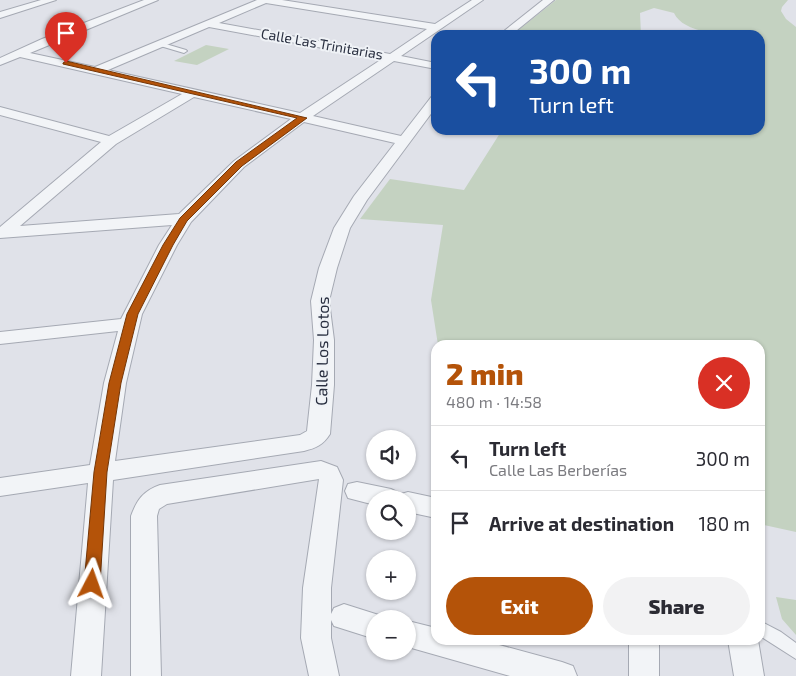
<!DOCTYPE html>
<html lang="en">
<head>
<meta charset="utf-8">
<style>
	body { margin:0; font-family:"Exo 2",sans-serif; background:#f2f2f3; color:#2b2b33; height:100vh; display:flex; flex-direction:column; font-size:19px; white-space:nowrap }
	* { box-sizing:border-box; margin:0 }
	p { font-size:16px; color:#7c7c81 }
	.icon { flex:none; width:28px; height:28px; fill:none; stroke:currentColor; stroke-width:2; stroke-linecap:round; stroke-linejoin:round }
	.map { position:relative; flex:1; overflow:hidden }
	.sheet { position:absolute; left:431px; top:340px; width:334px; height:305px; display:flex; flex-direction:column; background:#fff; border-radius:15px; box-shadow:0 1px 4px #0004 }
	.sheet>* { flex:none }
	.banner { position:absolute; left:431px; top:30px; width:334px; height:105px; border-radius:15px; box-shadow:0 1px 4px #0004; background:#1a4fa0; color:#fff; overflow:hidden }
	.controls { position:absolute; left:366px; top:430px; display:grid; gap:10px }
	.controls a { display:grid; place-items:center; width:50px; height:50px; border-radius:50%; background:#fff; box-shadow:0 1px 4px #0004; font-size:25px }
	.pin { position:absolute; display:grid; place-items:center; width:42px; height:42px; color:#fff; margin:-51px -21px; border-radius:50% 50% 50% 0; rotate:-45deg; box-shadow:0 0 5px #0007 }
	.pin .icon { rotate:45deg }
	.me { position:absolute; width:55px; margin:-28px; rotate:4deg; stroke-linejoin:round; filter:drop-shadow(0 0 4px #0008) }
	.turn { display:flex; align-items:center; gap:18px; height:105px; padding:0 15px; font-size:22px }
	.turn .icon { width:65px; height:65px; stroke-width:2.5 }
	.turn b { display:block; font-size:35px; line-height:42px }
	.round { display:grid; place-items:center; flex:none; width:52px; height:52px; border-radius:26px; background:#f2f2f3 }
	.head { display:flex; align-items:center; justify-content:space-between; height:85px; padding:0 15px }
	h1 { font-size:30px; font-weight:800; line-height:38px; color:#b45309 }
	.cta { display:flex; gap:10px; margin-top:auto; padding:10px 15px }
	.cta a { flex:1; height:58px; border-radius:30px; background:#b45309; color:#fff; font-size:20px; font-weight:800; line-height:58px; text-align:center }
	.cta a+a { background:#f2f2f3; color:#2b2b33 }
	ul { padding:0; list-style:none }
	li { display:flex; align-items:center; gap:15px; height:65px; padding:0 15px; border-top:1px solid #e1e1e2 }
	li div { flex:1 }
	li b { display:block; font-size:19px }
	li em { font-style:normal }
	.map>svg:first-child { display:block }
</style>
</head>
<body>
<div class="map">
<svg width="796" height="676" viewBox="0 0 796 676">
	<rect width="100%" height="100%" fill="#e0e2e9"/>
	<path fill="#c4d2c1" d="M556 0H788L782 7 781 11 786 19 796 27V532L764 525 760 522V345H438L431 300 443 225 360 219 390 179 464 190 502 130H760V35C738 35 685 37 674 13L654 8 640 13 641 35H512Z
		M206 45 229 49 197 65 174 61Z
		M776 597 796 600V635L782 619Z"/>
	<g fill="none" stroke-linecap="round" stroke-linejoin="round">
		<g stroke="#a5a9b3" stroke-width="2">
			<path id="service" d="M159 42 186 50 187 51 184 53 157 45 156 44Z
				M760 621 781 632 796 643V659L760 636Z"/>
		</g>
		<g stroke="#a5a9b3" stroke-width="2">
			<path id="minor" d="M41 0H56L0 18V12Z
				M144 0H158L30 53 95 67 257 0H282L435 24 472 0H483L401 56 436 63V69L394 61 313 116 401 136 432 96 436 95V107L367 200 350 228 337 268 329 301 334 340V385L330 434C323 445 316 448 304 451L113 480 101 676H71L88 483 0 496V478L90 465 104 383 118 331 0 344V332L121 319 159 245 172 225 0 238V227L101 142 0 115V107L109 136 182 94 20 57 0 65V58L42 39ZM266 3 427 29 390 54 219 23ZM209 27 382 59 300 113 108 70ZM194 97 291 119 234 161 179 214 20 226 116 144ZM304 122 395 143 354 196 334 228 319 268 311 301 314 340 312 385 307 431 300 435 115 461 126 383 142 314 177 245 191 222 244 167Z
				M543 0H554L511 35H499Z
				M321 461 337 467 343 480 331 588V614L334 608 344 604 385 617 386 619H375V639L334 626 331 620V638L339 676H309L301 638 303 588 319 479 167 504 159 509 157 516 161 676H131V516C137 500 143 491 160 485Z
				M357 482 391 489 401 494 408 492 436 498V518L408 512V499H375V505L348 498 345 491 348 484Z
				M408 621 436 628V640H481L562 662 573 666 577 676H510L408 647Z
				M629 640H659V676H629Z
				M728 640H758L764 676H734Z"/>
		</g>
		<use href="#service" fill="#f2f4f7" fill-rule="evenodd"/>
		<use href="#minor" fill="#f2f4f7" fill-rule="evenodd"/>
	</g>
	<path fill="#b45309" stroke="#753606" d="M66 61 307 118 242 166 187 221 173 245 138 314 121 383 107 472 100 584 98 588 92 590 87 588 84 584 94 472 109 383 127 314 163 245 180 218 236 162 297 118 63 64V63Z"/>
	<g text-anchor="middle" stroke-width="4" stroke-linejoin="round" paint-order="stroke">
		<g font-size="14" fill="#292f40" stroke="#eff2f6">
			<text transform="translate(322 44) rotate(10)" y="5">Calle Las Trinitarias</text>
		</g>
		<g font-size="16" fill="#292f40" stroke="#eff2f6">
			<text transform="translate(322 351) rotate(-89)" y="6">Calle Los Lotos</text>
		</g>
	</g>
</svg>
<div class="controls">
<a><svg class="icon" aria-label="sound" viewBox="0 0 24 24"><path d="M4 9h4l5-4v14l-5-4H4zM17 9q2 3 0 6"/></svg></a>
<a><svg class="icon" aria-label="search" viewBox="0 0 24 24"><circle cx="10" cy="10" r="6"/><path d="M15 15l6 6"/></svg></a>
<a>+</a>
<a>−</a>
</div>
<div class="pin" style="left:66px;top:63px;background:#d93025"><svg class="icon" aria-label="arrive" viewBox="0 0 24 24"><path d="M6 21V4h12l-3 4 3 4H6"/></svg></div>
<svg class="me" style="left:92px;top:584px" viewBox="-20 -20 40 40"><path d="M0-17L14 15 0 8-14 15z" fill="#b45309" stroke="#fff" stroke-width="4"/></svg>
<div class="banner">
<div class="turn"><svg class="icon" aria-label="left" viewBox="0 0 24 24"><path d="M17 20v-9H6M10 6l-5 5 5 5"/></svg><div><b>300 m</b>Turn left</div></div>
</div>
<section class="sheet">
<div class="head"><div><h1>2 min</h1><p>480 m · 14:58</p></div><a class="round" style="background:#d93025;color:#fff"><svg class="icon" aria-label="close" viewBox="0 0 24 24"><path d="M6 6l12 12M18 6L6 18"/></svg></a></div>
<ul>
<li><svg class="icon" aria-label="left" viewBox="0 0 24 24"><path d="M17 20v-9H6M10 6l-5 5 5 5"/></svg><div><b>Turn left</b><p>Calle Las Berberías</p></div><em>300 m</em></li>
<li><svg class="icon" aria-label="arrive" viewBox="0 0 24 24"><path d="M6 21V4h12l-3 4 3 4H6"/></svg><div><b>Arrive at destination</b></div><em>180 m</em></li>
</ul>
<div class="cta"><a>Exit</a><a>Share</a></div>
</section>
</div>
</body>
</html>
